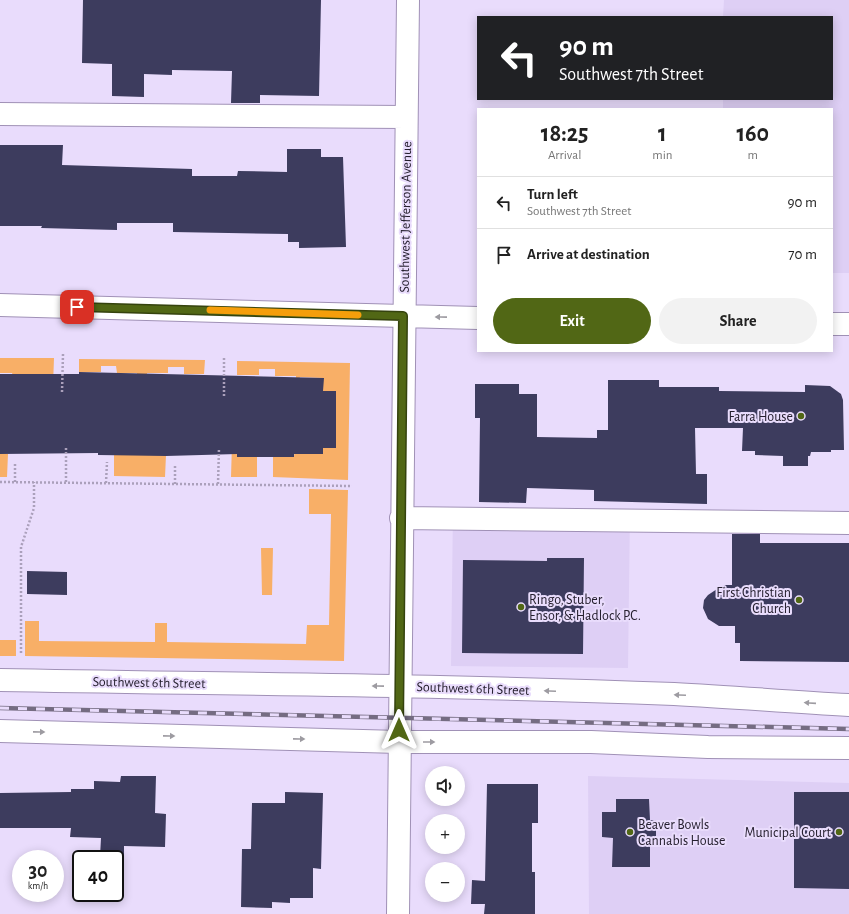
<!DOCTYPE html>
<html lang="en">
<head>
<meta charset="utf-8">
<style>
	body { margin:0; font-family:"Alegreya Sans",sans-serif; background:#f2f2f2; color:#222; height:100vh; display:flex; flex-direction:column; font-size:15px; white-space:nowrap }
	* { box-sizing:border-box; margin:0 }
	p { font-size:13px; color:#767676 }
	.icon { flex:none; width:22px; height:22px; fill:none; stroke:currentColor; stroke-width:2; stroke-linecap:round; stroke-linejoin:round }
	.map { position:relative; flex:1; overflow:hidden }
	.drawer { position:absolute; left:477px; top:108px; width:356px; height:244px; display:flex; flex-direction:column; background:#fff; border-radius:0px; box-shadow:0 2px 10px #0003 }
	.drawer>* { flex:none }
	.hud { position:absolute; left:477px; top:16px; width:356px; height:84px; border-radius:0px; box-shadow:0 2px 10px #0003; background:#202124; color:#fff; overflow:hidden }
	.buttons { position:absolute; left:425px; top:766px; display:grid; gap:8px }
	.buttons a { display:grid; place-items:center; width:40px; height:40px; border-radius:50%; background:#fff; box-shadow:0 2px 10px #0003; font-size:20px }
	.speed { position:absolute; left:12px; top:850px; display:flex; gap:8px; font-size:20px; font-weight:700; text-align:center }
	.speed>* { display:grid; place-content:center; width:52px; height:52px; border-radius:50%; background:#fff; box-shadow:0 2px 10px #0003; line-height:1 }
	.speed small { font-size:10px; font-weight:400 }
	.speed .limit { border:2px solid #111; border-radius:6px; background:#fff; color:#111 }
	.pin { position:absolute; display:grid; place-items:center; width:34px; height:34px; color:#fff; margin:-17px; border-radius:8px; box-shadow:0 2px 6px #0006 }
	.me { position:absolute; width:44px; margin:-22px; rotate:0deg; stroke-linejoin:round; filter:drop-shadow(0 0 3px #0008) }
	.turn { display:flex; align-items:center; gap:14px; height:84px; padding:0 16px; font-size:18px }
	.turn .icon { width:52px; height:52px; stroke-width:2.5 }
	.turn b { display:block; font-size:28px; line-height:34px }
	.eta { display:flex; justify-content:space-evenly; align-items:center; height:68px; text-align:center }
	.eta b { font-size:24px; font-weight:700; line-height:28px }
	.primary-button { display:flex; gap:8px; margin-top:auto; padding:8px 16px }
	.primary-button a { flex:1; height:46px; border-radius:24px; background:#516715; color:#fff; font-size:16px; font-weight:700; line-height:46px; text-align:center }
	.primary-button a+a { background:#f2f2f2; color:#222 }
	ul { padding:0; list-style:none }
	li { display:flex; align-items:center; gap:12px; height:52px; padding:0 16px; border-top:1px solid #e0e0e0 }
	li div { flex:1 }
	li b { display:block; font-size:15px }
	li em { font-style:normal }
	.map>svg:first-child { display:block }
</style>
</head>
<body>
<div class="map">
<svg width="849" height="914" viewBox="0 0 849 914">
	<rect width="100%" height="100%" fill="#e9dcfc"/>
	<path fill="#decff5" d="M724 0H849V273H832V109H723V99H832V17H723Z
		M453 508 630 511 628 668 451 666Z
		M588 776 849 783V914H589Z"/>
	<path fill="#f8af67" d="M0 358H54L53 386 13 376 12 373H0Z
		M79 359 205 360 204 374H184V367H168V373H147V387H137V373H117L116 366H101V372H79Z
		M237 361 350 363 348 480 273 477V457H294L295 444 301 454H323V448H336V391H323V378L300 377 296 391V376H275V369H259V375H237Z
		M232 443H237V457H257V477H231Z
		M0 454H8L7 477H0Z
		M114 454 166 455 165 477 114 476Z
		M309 489 348 490 344 661 25 656V621H39V641L155 642V623H167V642L306 644 307 625H329L331 514H309Z
		M261 548H273L272 595H262Z
		M0 640H16V656H0Z"/>
	<path fill="#3d3c5e" d="M83 0H321L319 96 260 95V103H231L232 71 172 70V75L144 74V97L112 96V64L82 63Z
		M0 145H63L62 165 192 169V176H237L238 171 287 172V149H321V157H343L346 247 299 248V242H288V234L173 232V223H117V230L41 228 42 226H0Z
		M79 372 324 378 323 391H336V448H323V454H294V457H237V454L166 456 98 455V453L0 454V374H79Z
		M608 380H659V387H719V391L805 392V385L830 386 841 394 843 400 844 450H831V452H811L810 456H808V466H783V456L755 455V451H742L743 428H695L696 474H707V504L594 501V490L527 488 526 503 479 502 480 418H475V384H519V394H537V437L597 438V430H608Z
		M732 534H760V543H849V662L740 661V643H735V626H719L708 619 703 608 704 600 708 595 723 585H732Z
		M547 558H584L583 654 462 653 463 560 547 561Z
		M27 571 67 572V595L27 594Z
		M121 776H156L155 813 166 814 165 847 124 846V858L100 857 101 838 70 837 71 828H0V793L71 792V789H94V781L120 782Z
		M487 784H538V823H532V872H535V914H484L485 904H471L472 880 485 881Z
		M285 792 323 793 321 869 313 868V898H290V903L272 902V908L241 907 242 849H251L252 803H285Z
		M794 792H849V889L794 888Z
		M616 799H649L650 820H656V846H650V867H612L613 838 602 837V812H616Z"/>
	<g fill="none" stroke-linecap="round" stroke-linejoin="round">
		<g stroke="#a091b6" stroke-width="24">
			<path id="minor" d="M0 114 406 117
				M0 305 478 318
				M832 324H849
				M401 518 849 523
				M0 680C225 684 450 685 674 694 733 697 791 702 849 705
				M0 731 399 742H591L708 747 849 748
				M398 914 408 0"/>
		</g>
		<path stroke="#aba0bb" stroke-width="2.5" stroke-dasharray="2 2" stroke-linecap="butt" d="M62 392 63 354
			M224 396V358
			M0 482 352 486
			M15 482V464
			M66 482V447
			M106 483 107 462
			M175 484V465
			M218 484 219 448
			M21 653V547L34 508V482"/>
		<use href="#minor" stroke="#fff" stroke-width="22"/>
		<g stroke="#756c82" stroke-width="4.5">
			<path id="rail" d="M0 708 849 729"/>
		</g>
		<use href="#rail" stroke="#e9dcfc" stroke-width="3" stroke-dasharray="9" stroke-linecap="butt"/>
	</g>
	<defs><path id="oneway-solid" d="M-6-.8H1V-3.2L6.5 0L1 3.2V.8H-6Z"/></defs>
	<g fill="#9d9ba1">
		<use href="#oneway-solid" transform="translate(441 317) rotate(-179)"/>
		<use href="#oneway-solid" transform="translate(378 686) rotate(-179)"/>
		<use href="#oneway-solid" transform="translate(550 691) rotate(-178)"/>
		<use href="#oneway-solid" transform="translate(680 695) rotate(-177)"/>
		<use href="#oneway-solid" transform="translate(810 703) rotate(-176)"/>
		<use href="#oneway-solid" transform="translate(39 732) rotate(1)"/>
		<use href="#oneway-solid" transform="translate(169 736) rotate(1)"/>
		<use href="#oneway-solid" transform="translate(299 739) rotate(1)"/>
		<use href="#oneway-solid" transform="translate(429 742)"/>
	</g>
	<g fill="none" stroke-linecap="round" stroke-linejoin="round">
		<g stroke="#35430e" stroke-width="10">
			<path id="route" d="M77 307 403 316 399 730"/>
		</g>
		<use href="#route" stroke="#516715" stroke-width="7"/>
		<path stroke="#f59e0b" stroke-width="7" d="M210 310 358 315"/>
	</g>
	<g fill="#516715" stroke="#e9dcfc" stroke-width="1.5">
		<circle cx="801" cy="416" r="4"/>
		<circle cx="799" cy="600" r="4"/>
		<circle cx="521" cy="607" r="4"/>
		<circle cx="630" cy="832" r="4"/>
		<circle cx="839" cy="832" r="4"/>
	</g>
	<g text-anchor="middle" stroke-width="4" stroke-linejoin="round" paint-order="stroke">
		<g font-size="14" fill="#26202f" stroke="#e9dcfc">
			<text transform="translate(405 217) rotate(-89)" y="5">Southwest Jefferson Avenue</text>
			<text transform="translate(149 682) rotate(1)" y="5">Southwest 6th Street</text>
			<text transform="translate(473 688) rotate(2)" y="5">Southwest 6th Street</text>
		</g>
		<g font-size="14" fill="#26202f" stroke="#e9dcfc" text-anchor="end">
			<text x="793" y="421">Farra House</text>
			<text x="791" y="597">First Christian<tspan x="791" dy="16">Church</tspan></text>
			<text x="529" y="604" text-anchor="start">Ringo, Stuber,<tspan x="529" dy="16">Ensor, &amp; Hadlock P.C.</tspan></text>
			<text x="638" y="829" text-anchor="start">Beaver Bowls<tspan x="638" dy="16">Cannabis House</tspan></text>
			<text x="831" y="837">Municipal Court</text>
		</g>
	</g>
</svg>
<div class="buttons">
<a><svg class="icon" aria-label="sound" viewBox="0 0 24 24"><path d="M4 9h4l5-4v14l-5-4H4zM17 9q2 3 0 6"/></svg></a>
<a>+</a>
<a>−</a>
</div>
<div class="speed"><div>30<small>km/h</small></div><div class="limit">40</div></div>
<div class="pin" style="left:77px;top:307px;background:#d93025"><svg class="icon" aria-label="arrive" viewBox="0 0 24 24"><path d="M6 21V4h12l-3 4 3 4H6"/></svg></div>
<svg class="me" style="left:399px;top:730px" viewBox="-20 -20 40 40"><path d="M0-17L14 15 0 8-14 15z" fill="#516715" stroke="#fff" stroke-width="4"/></svg>
<div class="hud">
<div class="turn"><svg class="icon" aria-label="left" viewBox="0 0 24 24"><path d="M17 20v-9H6M10 6l-5 5 5 5"/></svg><div><b>90 m</b>Southwest 7th Street</div></div>
</div>
<section class="drawer">
<div class="eta">
<div><b>18:25</b><p>Arrival</p></div>
<div><b>1</b><p>min</p></div>
<div><b>160</b><p>m</p></div>
</div>
<ul>
<li><svg class="icon" aria-label="left" viewBox="0 0 24 24"><path d="M17 20v-9H6M10 6l-5 5 5 5"/></svg><div><b>Turn left</b><p>Southwest 7th Street</p></div><em>90 m</em></li>
<li><svg class="icon" aria-label="arrive" viewBox="0 0 24 24"><path d="M6 21V4h12l-3 4 3 4H6"/></svg><div><b>Arrive at destination</b></div><em>70 m</em></li>
</ul>
<div class="primary-button"><a>Exit</a><a>Share</a></div>
</section>
</div>
</body>
</html>
